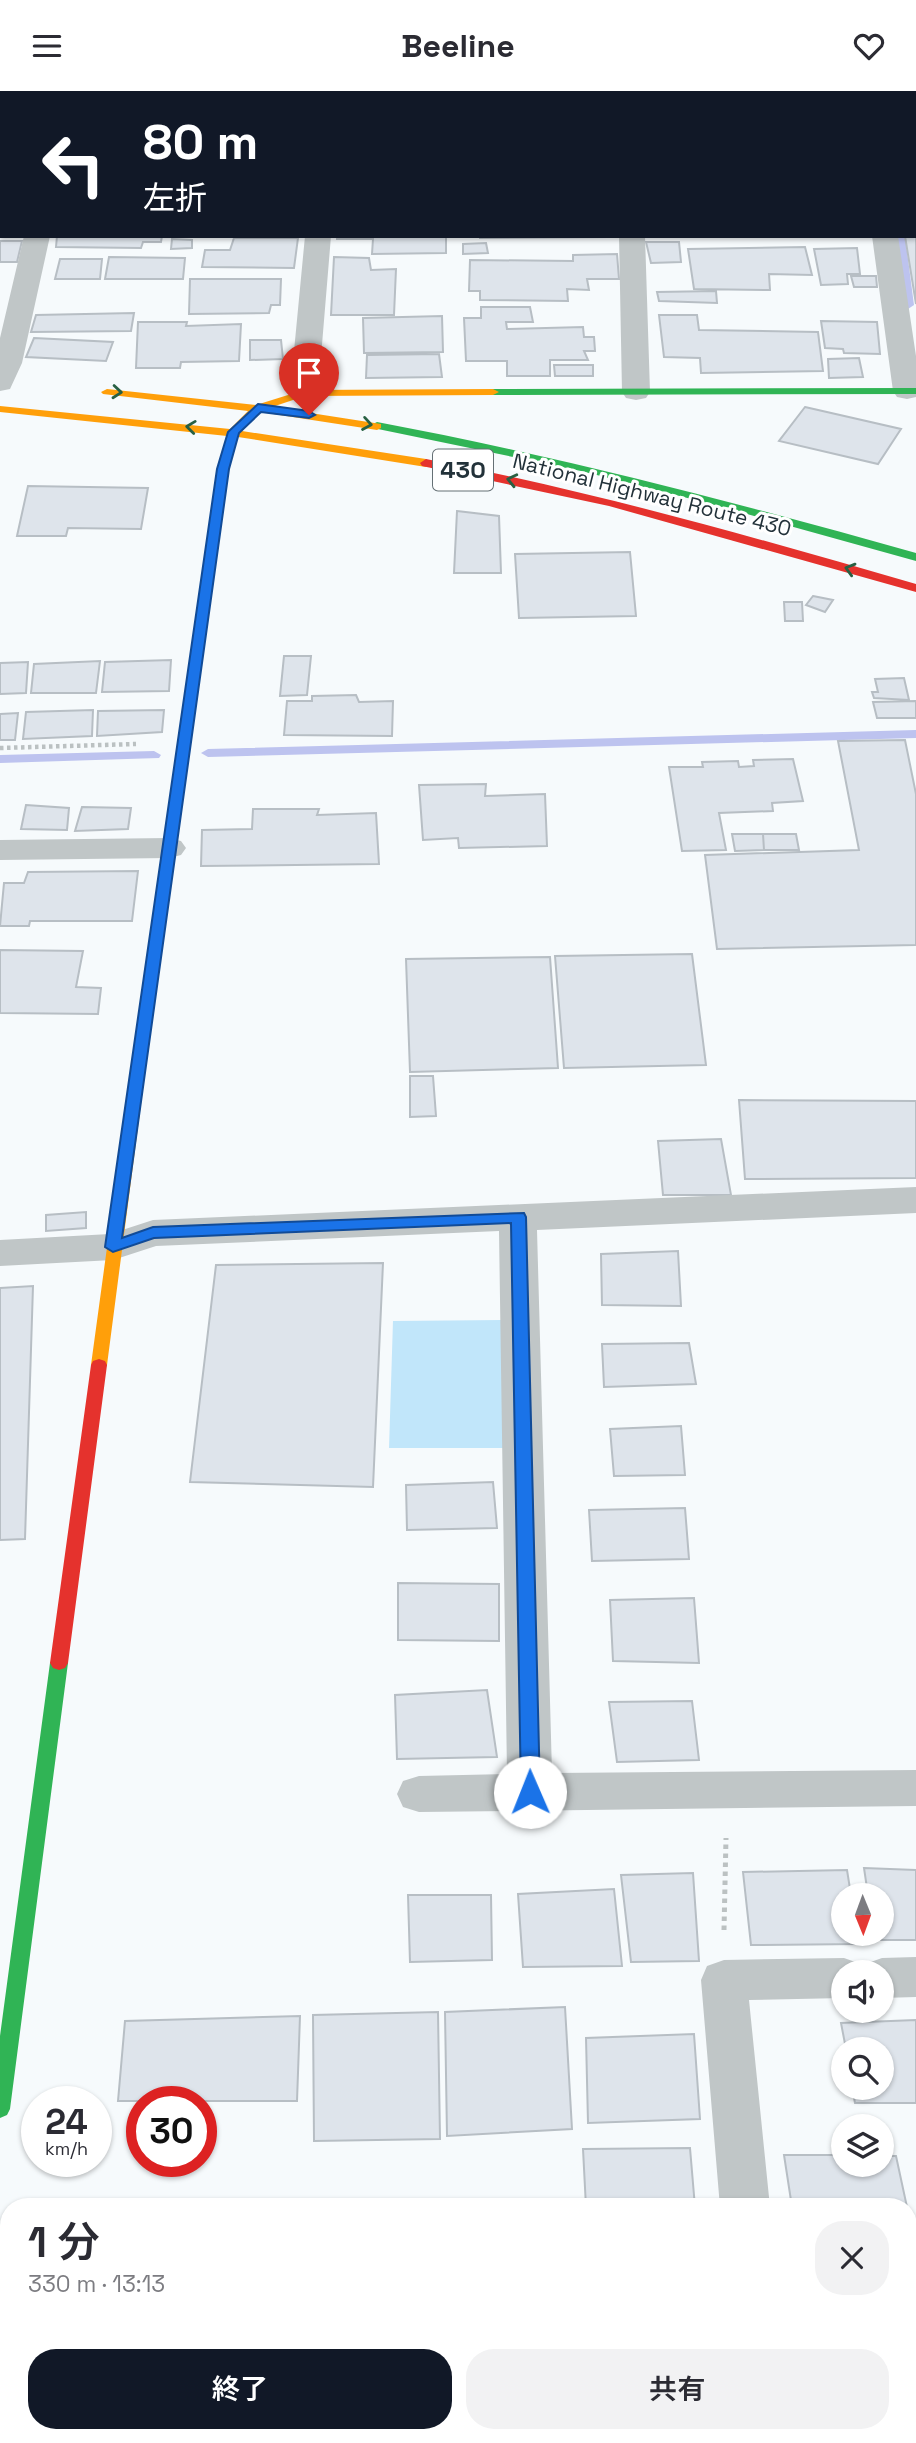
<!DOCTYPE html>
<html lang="ja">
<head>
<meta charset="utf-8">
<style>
	body { margin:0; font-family:"Space Grotesk","Noto Sans JP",sans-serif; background:#f2f2f3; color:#2b2b33; height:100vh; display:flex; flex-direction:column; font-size:26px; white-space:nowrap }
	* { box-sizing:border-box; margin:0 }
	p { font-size:23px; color:#7c7c81 }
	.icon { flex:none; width:38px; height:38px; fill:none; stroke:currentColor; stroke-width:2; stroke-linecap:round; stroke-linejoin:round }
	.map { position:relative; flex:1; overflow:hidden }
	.panel { position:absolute; left:0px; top:2107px; width:917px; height:245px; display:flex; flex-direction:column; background:#fff; border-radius:28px 28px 0 0; box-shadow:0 2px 5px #0004 }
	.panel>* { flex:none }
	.banner { position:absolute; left:0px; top:0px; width:917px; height:147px; box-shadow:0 2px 5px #0004; background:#111827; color:#fff; overflow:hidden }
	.needle { width:46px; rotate:179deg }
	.fabs { position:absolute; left:831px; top:1792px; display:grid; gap:14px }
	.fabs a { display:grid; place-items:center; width:63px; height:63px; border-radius:50%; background:#fff; box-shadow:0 2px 5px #0004; font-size:35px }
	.speed { position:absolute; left:21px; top:1995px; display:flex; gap:14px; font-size:35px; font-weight:700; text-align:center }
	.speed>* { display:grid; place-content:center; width:91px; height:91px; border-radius:50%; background:#fff; box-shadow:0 2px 5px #0004; line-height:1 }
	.speed small { font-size:18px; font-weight:400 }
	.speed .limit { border:10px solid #d22; background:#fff; color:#111 }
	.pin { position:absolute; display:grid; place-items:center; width:60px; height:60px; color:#fff; margin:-72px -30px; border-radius:50% 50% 50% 0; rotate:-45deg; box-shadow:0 0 7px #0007 }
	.pin .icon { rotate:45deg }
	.me { position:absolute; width:77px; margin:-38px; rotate:359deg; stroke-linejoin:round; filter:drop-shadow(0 0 5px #0008) }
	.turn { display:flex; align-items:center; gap:24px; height:147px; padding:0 28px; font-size:32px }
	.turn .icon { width:91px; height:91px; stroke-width:2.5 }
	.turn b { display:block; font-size:49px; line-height:60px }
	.round { display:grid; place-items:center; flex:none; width:74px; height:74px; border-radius:28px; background:#f2f2f3 }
	.head { display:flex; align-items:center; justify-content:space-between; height:119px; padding:0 28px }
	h1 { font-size:42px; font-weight:600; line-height:52px }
	.primary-button { display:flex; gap:14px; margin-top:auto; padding:14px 28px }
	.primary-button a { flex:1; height:80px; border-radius:28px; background:#111827; color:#fff; font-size:28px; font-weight:600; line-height:80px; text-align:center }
	.primary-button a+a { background:#f2f2f3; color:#2b2b33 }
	header { display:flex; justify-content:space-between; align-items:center; height:91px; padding:0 28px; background:#fff; font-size:32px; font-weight:600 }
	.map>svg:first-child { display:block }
</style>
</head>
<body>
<header><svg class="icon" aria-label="menu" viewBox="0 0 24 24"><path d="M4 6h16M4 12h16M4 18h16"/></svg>Beeline<svg class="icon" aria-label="heart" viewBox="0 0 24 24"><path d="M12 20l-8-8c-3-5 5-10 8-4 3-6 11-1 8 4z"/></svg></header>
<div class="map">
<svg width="916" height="2352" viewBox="0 0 916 2352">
	<rect width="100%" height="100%" fill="#f6fafc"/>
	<path fill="#c1e6fa" d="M502 1229 505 1357H389L393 1230Z"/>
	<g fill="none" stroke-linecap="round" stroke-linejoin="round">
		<path fill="#bdc3ef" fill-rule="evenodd" d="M0 3H2V9H0Z
			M915 10H916V16H915Z
			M893 145H905L914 214 908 218 902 214Z
			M916 639V647L208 666 201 662 208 658Z
			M154 660 161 664 159 667 0 672V664Z"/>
	</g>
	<path fill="#dee4eb" stroke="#b7bec4" stroke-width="2" d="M915 137H916V213L905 145H915Z
		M57 145H162L161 151H143L141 157 56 156Z
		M337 145H446V162L372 163 373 148H337Z
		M480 145H609V146L480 147Z
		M234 147H298L294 177 202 176 205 159H230Z
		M172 148 192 149V157L171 158Z
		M0 150H22L17 171H0Z
		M646 151H679L681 171 651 172Z
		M486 152 488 162 463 163V153Z
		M805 156 812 184 769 183 770 199 694 198 688 158Z
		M857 157 860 183H847L848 193 821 194 814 158Z
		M617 163 619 188H587L589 199 567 198 568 210 480 209V200H469L470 169 573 170V164Z
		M109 166 185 167 183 188H105Z
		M334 166 369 167 371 179 396 178 394 224H331Z
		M60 168H102L100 188H55Z
		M851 185H876L877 196H854Z
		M190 188H281L280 214H271L269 222 189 223Z
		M716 200 717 212 659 210 657 201Z
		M481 216H530L533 231H506L507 238 583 236 584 246H594L595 260H584L588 269H550V285H507V270H466L464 227H481Z
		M134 222 131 240 31 241 36 224Z
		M659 224H697L699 239 818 241 823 280 701 282 700 267 664 266Z
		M442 225 443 261 364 262 363 227Z
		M821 230 877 231 880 263 844 262 843 258 825 257Z
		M138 231H187L186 235 241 233 239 270 181 271 180 277H136Z
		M34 247 113 251 106 270 26 266Z
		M250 249H281L283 268 250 269Z
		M439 263 442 286 366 287 367 264Z
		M859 267 863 286 829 287 828 268Z
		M554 274H593V285H555Z
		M805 316 901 338 878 373 779 350Z
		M28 395 148 397 141 438 68 437 66 445H17Z
		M457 420 499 425 501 482H454Z
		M630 461 636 525 519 527 515 463Z
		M813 505 833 509 825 521 806 514Z
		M784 511H802L803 530H785Z
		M284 565H311L307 604 280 605Z
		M171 569 169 600 102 601 105 571Z
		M100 570 96 602H31L34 573Z
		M28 571 26 602 0 603V572Z
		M904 587 909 609 874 607 872 601H878L875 588Z
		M356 604 359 611 393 610 392 645 284 644 287 610H312V605Z
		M916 610V627H877L873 611Z
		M93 619 92 645 23 648 26 621Z
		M164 619 162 641 97 645 98 620Z
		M18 622 15 649H0V623Z
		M905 649 916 703V854L717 858 705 764 859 759 838 650Z
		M793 668 803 710 772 712 773 720 719 722 726 759 682 760 669 676H703L702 671 738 670 739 676 754 675 753 669Z
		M486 693 485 705 545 703 547 755 459 757 458 747 423 749 419 694Z
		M26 714 69 717 67 739 21 738Z
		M82 716 131 717 128 738 75 740Z
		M253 718H319L317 724 376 722 379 773 201 775 202 739 252 738Z
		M732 743H763L764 759 735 760Z
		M763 743H796L799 759H764Z
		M138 780 132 830H30L29 835H0L4 792H24L28 781Z
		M0 859 83 860 76 896 101 897 98 923 0 922Z
		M692 863 706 974 564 977 555 865Z
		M550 866 558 977 410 981 406 868Z
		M410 985H433L436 1025 410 1026Z
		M739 1009 916 1010V1087L745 1088Z
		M721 1048 731 1104H663L658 1050Z
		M86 1121V1137L46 1140V1124Z
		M678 1160 681 1215 602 1214 601 1163Z
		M383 1172 373 1396 190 1391 216 1174Z
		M33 1195 25 1448 0 1449V1197Z
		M689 1252 696 1293 604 1296 602 1253Z
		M681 1335 685 1384 614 1385 610 1338Z
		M493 1391 497 1437 407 1439 406 1394Z
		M685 1417 689 1468 592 1470 589 1419Z
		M398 1492 499 1493V1550L398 1549Z
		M694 1507 699 1572 613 1570 610 1509Z
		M487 1599 497 1666 397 1668 395 1604Z
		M692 1610 699 1669 617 1671 609 1611Z
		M864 1777 916 1779V1849H875L874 1843H882V1804H868Z
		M847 1779 851 1804H844V1843H858L859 1853 751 1854 743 1781Z
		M693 1782 699 1870 631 1871 621 1784Z
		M614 1798 622 1875 523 1876 518 1803Z
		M408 1804H491L492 1869 410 1871Z
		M565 1916 572 2038 447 2045 445 1921Z
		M438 1921 440 2048 314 2050 313 1924Z
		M300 1925 297 2010H118L125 1930Z
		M916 1929V2012H855L852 1997H882V1958H846L841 1932Z
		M694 1943 700 2028 588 2032 586 1947Z
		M690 2057 695 2116H586L583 2058Z
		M784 2064H844V2074H882V2065H896L907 2116H792Z
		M908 2321H916V2352H855L854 2343H908Z
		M620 2343H746V2352H620Z
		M762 2343H842L843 2352H763Z"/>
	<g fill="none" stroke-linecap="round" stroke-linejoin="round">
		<path stroke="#bbc1c2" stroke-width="4.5" stroke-dasharray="3.5 3.5" stroke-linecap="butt" d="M0 657 136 653"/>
		<path stroke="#bbc1c2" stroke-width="5" stroke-dasharray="4.5 4.5" stroke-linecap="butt" d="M724 1839 726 1747"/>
		<path fill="#c0c6c7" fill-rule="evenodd" d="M58 0H82L57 2Z
			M248 0H481L482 2H249Z
			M906 0H916V12L915 2H905Z
			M24 145H50L22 272 10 298 0 300V247Z
			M305 145H331L318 302 314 308 304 310 294 308 290 302Z
			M619 145H645L650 301 646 307 636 309 626 307 622 301Z
			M872 145H898L916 265V306L907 308 897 306 893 300Z
			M169 747 181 750 186 757 181 764 169 767 0 769V749Z
			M916 1096V1122L537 1139 552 1682 916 1679V1715L419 1721 403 1716 397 1703 403 1690 419 1685 507 1683 499 1140 156 1155 113 1169 0 1175V1149L110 1143 153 1129Z
			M916 1866V1906L882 1907V1881H844V1907L749 1909 770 2116H720L701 1889 707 1875 724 1869 844 1867 861 1873 863 1878 865 1873 882 1867Z
			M908 2164H916V2210H908Z
			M9 2183V2229L0 2230V2184Z"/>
		<path fill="#30b455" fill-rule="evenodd" d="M916 297V303L493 304 487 301 493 298Z
			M377 331C559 365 738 412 916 462V470L711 413 581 380 373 337V333Z
			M59 1565 65 1567 68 1572 10 2018 7 2024 0 2027V1945L50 1572 53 1567Z"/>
		<path fill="#ff9f0a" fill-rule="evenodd" d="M107 298 256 314 304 299 493 298 499 301 493 304 305 305 272 316 381 333V337L377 339 260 321 242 340 426 368 432 372 426 376 238 346 229 378 202 566 196 570 190 566 217 378 227 345 0 321V315L230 338 248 320 103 303 101 301Z
			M145 924 152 929 107 1274 105 1278H93L91 1274 138 929Z"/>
		<path fill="#e5322d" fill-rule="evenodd" d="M426 368C592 400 754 446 916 493V501L609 415 422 375 420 372Z
			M196 562 202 566 152 929 145 934 138 929 190 566Z
			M99 1268 105 1270 107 1274 68 1572 65 1577 59 1579 53 1577 50 1572 91 1274 93 1270Z"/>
	</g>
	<defs><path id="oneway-chevron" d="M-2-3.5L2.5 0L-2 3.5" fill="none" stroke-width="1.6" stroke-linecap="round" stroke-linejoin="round" transform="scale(1.75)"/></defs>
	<g stroke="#286043">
		<use href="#oneway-chevron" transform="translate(117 301) rotate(5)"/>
		<use href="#oneway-chevron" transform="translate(367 333) rotate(10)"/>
		<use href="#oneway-chevron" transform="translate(191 336) rotate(-173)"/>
		<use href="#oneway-chevron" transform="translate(512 389) rotate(-167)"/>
		<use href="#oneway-chevron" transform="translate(850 478) rotate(-164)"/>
	</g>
	<path fill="#1a73e8" stroke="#114b97" stroke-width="2" d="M258 313 309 320 315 324 309 327 261 321 239 342 229 378 122 1147 153 1136 524 1122 526 1126 540 1701 537 1706 530 1709 524 1706 521 1701 511 1132 154 1147 113 1161 105 1156 217 378 228 341Z"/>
	<g text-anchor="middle" stroke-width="6" stroke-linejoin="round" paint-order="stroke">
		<g font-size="21" fill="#23323a" stroke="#fff">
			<text transform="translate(652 404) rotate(14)" y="7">National Highway Route 430</text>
		</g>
		<rect fill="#fff" stroke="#657075" stroke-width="2" x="433" y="358.5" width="60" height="41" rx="5"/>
		<g font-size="24" font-weight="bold" fill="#23323a">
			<text x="463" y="387">430</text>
		</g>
	</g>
</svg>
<div class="fabs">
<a><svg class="needle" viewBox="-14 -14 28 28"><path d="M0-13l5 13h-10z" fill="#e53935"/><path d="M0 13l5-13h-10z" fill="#7c7c81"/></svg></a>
<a><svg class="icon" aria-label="sound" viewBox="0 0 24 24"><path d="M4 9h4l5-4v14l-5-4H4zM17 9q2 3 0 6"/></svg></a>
<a><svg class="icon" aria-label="search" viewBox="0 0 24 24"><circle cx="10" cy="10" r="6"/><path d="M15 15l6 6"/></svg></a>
<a><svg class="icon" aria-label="layers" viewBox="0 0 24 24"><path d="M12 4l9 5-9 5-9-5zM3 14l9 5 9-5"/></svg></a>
</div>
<div class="speed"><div>24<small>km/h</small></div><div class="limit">30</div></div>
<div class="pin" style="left:309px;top:324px;background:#d93025"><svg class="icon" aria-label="arrive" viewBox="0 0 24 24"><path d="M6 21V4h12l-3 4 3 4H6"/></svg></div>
<svg class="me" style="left:530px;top:1701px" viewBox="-20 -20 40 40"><circle r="19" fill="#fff"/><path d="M0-13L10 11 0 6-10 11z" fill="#1a73e8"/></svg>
<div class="banner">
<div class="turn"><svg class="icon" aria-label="left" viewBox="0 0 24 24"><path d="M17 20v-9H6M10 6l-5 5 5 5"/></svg><div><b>80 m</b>左折</div></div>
</div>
<section class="panel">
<div class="head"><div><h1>1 分</h1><p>330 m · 13:13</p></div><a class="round"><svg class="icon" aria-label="close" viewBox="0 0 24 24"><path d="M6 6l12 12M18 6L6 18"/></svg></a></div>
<div class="primary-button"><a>終了</a><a>共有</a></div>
</section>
</div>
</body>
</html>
